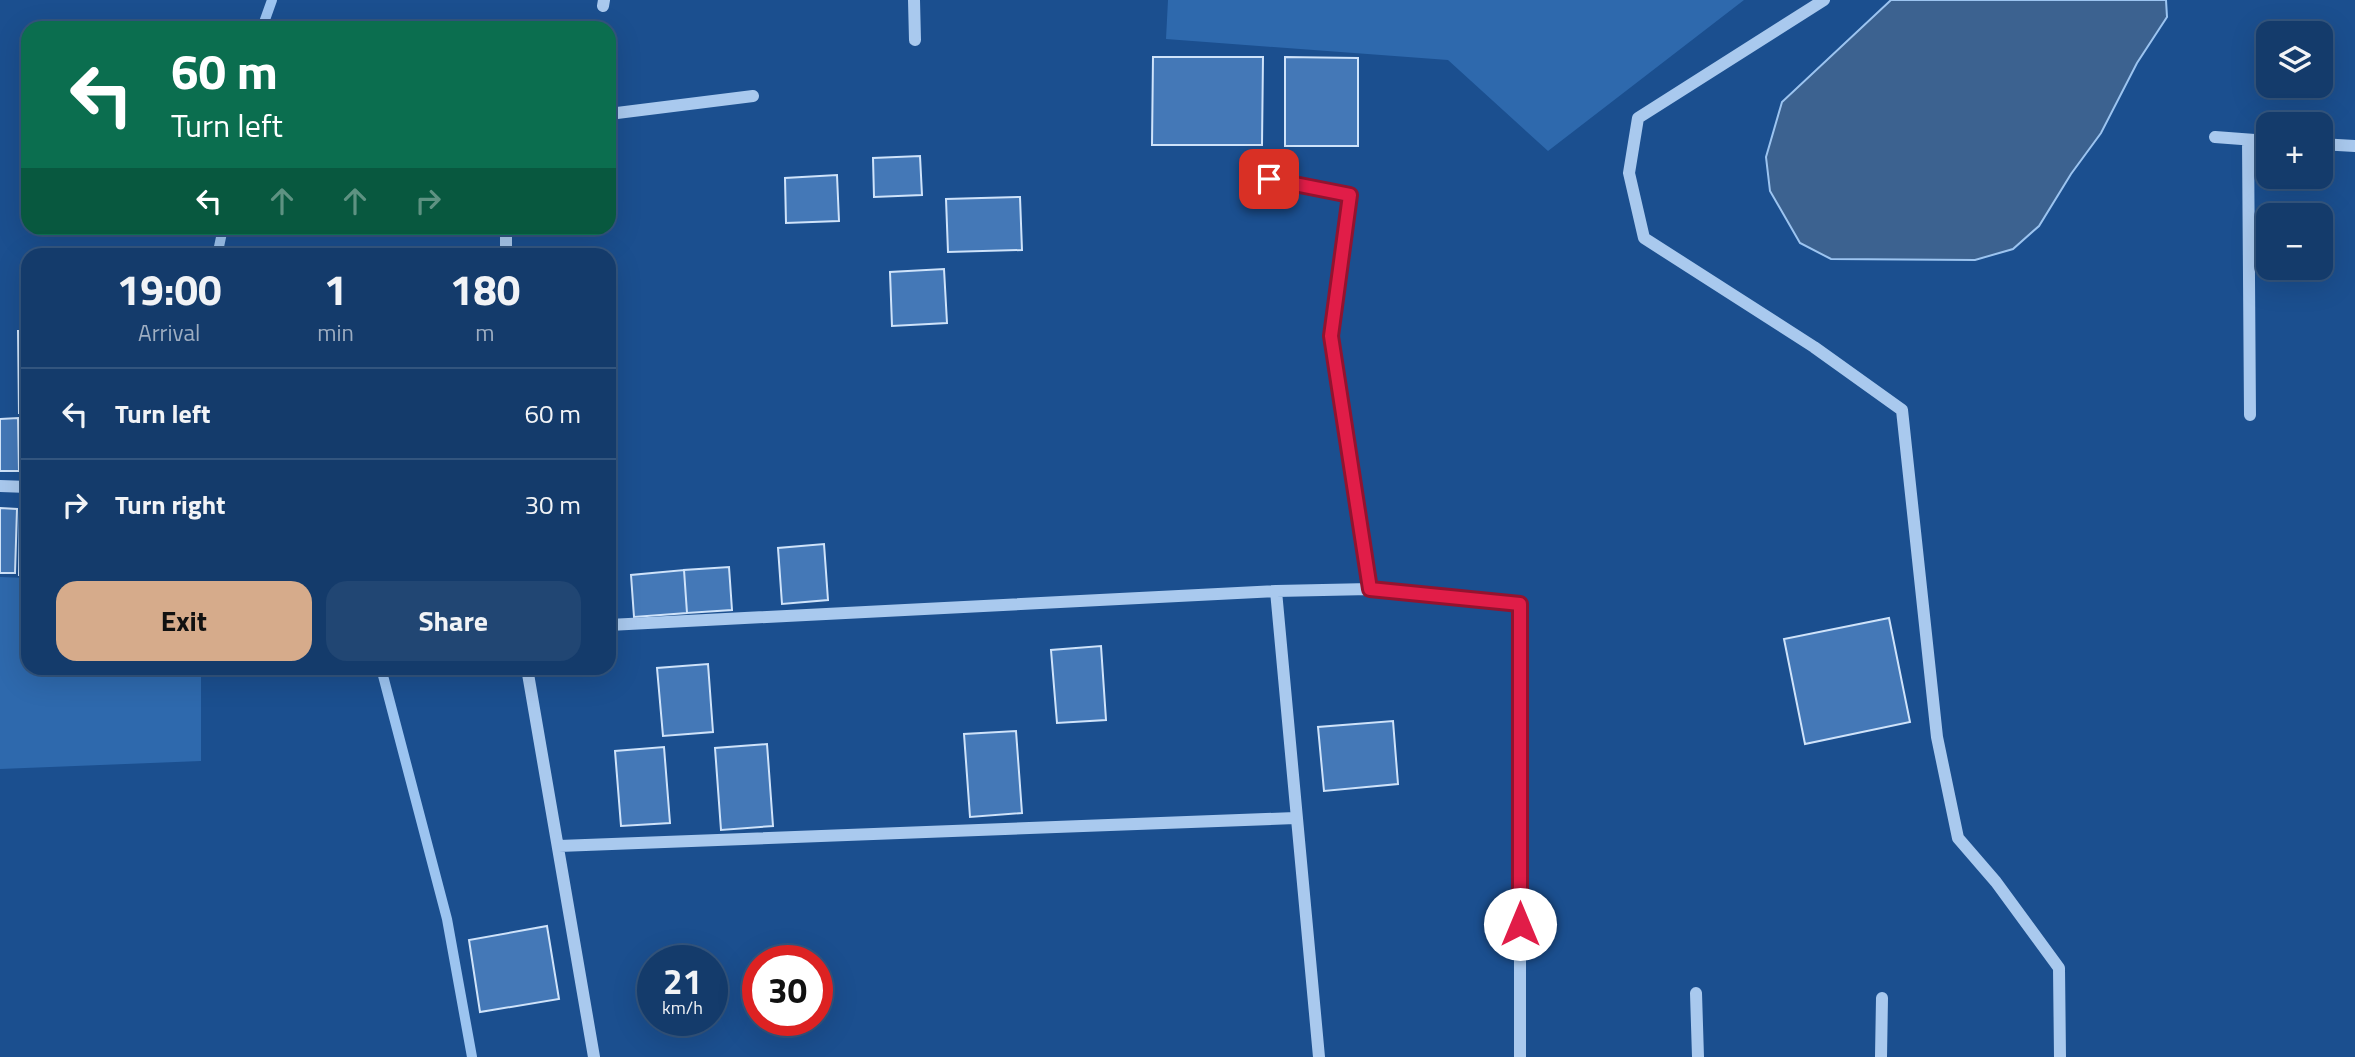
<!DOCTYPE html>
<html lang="en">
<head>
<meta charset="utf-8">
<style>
	body { margin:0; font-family:"Titillium Web",sans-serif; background:#214673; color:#f1f3f6; height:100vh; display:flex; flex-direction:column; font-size:26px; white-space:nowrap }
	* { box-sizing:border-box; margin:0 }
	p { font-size:23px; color:#9dadc1 }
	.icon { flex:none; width:38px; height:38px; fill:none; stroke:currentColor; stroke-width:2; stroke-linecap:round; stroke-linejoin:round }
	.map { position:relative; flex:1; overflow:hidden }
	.details { position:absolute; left:21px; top:248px; width:595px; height:427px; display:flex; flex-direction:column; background:#143b6b; border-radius:21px; box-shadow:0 7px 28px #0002,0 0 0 2px #33557e }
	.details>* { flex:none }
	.guide { position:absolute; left:21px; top:21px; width:595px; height:214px; border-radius:21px; box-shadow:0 7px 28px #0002,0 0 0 2px #33557e; background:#0b6e4f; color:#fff; overflow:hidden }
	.controls { position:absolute; left:2256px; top:21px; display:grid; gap:14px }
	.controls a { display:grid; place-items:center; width:77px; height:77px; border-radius:14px; background:#143b6b; box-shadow:0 7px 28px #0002,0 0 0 2px #33557e; font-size:35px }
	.speed { position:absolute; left:637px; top:945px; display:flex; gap:14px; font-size:35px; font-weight:700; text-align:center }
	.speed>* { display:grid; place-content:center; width:91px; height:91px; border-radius:50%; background:#143b6b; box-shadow:0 7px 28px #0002,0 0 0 2px #33557e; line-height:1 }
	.speed small { font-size:18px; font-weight:400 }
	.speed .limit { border:10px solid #d22; background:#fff; color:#111 }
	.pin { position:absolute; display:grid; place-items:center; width:60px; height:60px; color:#fff; margin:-30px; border-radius:14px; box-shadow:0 4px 10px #0006 }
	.me { position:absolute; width:77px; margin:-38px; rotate:0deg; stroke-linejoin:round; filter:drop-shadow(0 0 5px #0008) }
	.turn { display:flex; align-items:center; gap:24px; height:147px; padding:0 35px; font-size:32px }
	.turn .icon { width:91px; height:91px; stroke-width:2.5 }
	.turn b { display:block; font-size:49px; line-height:60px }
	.lanes { display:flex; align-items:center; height:66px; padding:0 35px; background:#0003; justify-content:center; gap:35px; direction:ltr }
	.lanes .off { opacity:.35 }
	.eta { display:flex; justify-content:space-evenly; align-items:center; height:119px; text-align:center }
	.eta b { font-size:42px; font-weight:700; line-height:49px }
	.cta { display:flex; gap:14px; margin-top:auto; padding:14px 35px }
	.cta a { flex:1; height:80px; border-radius:21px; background:#d6ab8b; color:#111; font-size:28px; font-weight:700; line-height:80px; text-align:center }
	.cta a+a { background:#214673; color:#f1f3f6 }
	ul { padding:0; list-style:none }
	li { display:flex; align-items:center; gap:21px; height:91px; padding:0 35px; border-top:2px solid #33557e }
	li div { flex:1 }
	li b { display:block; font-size:26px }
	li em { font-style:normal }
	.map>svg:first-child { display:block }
</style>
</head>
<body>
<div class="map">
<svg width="2355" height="1057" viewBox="0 0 2355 1057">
	<rect width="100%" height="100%" fill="#1b4f8f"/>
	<path fill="#2e69ad" d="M1168 0H1744L1548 151 1448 60 1166 39Z
		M0 577 28 578V668L201 669V761L0 769Z"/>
	<path fill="#3c6290" stroke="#9cc4f0" stroke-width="2" d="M1891 0H2166L2167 17 2137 63 2101 133 2071 174 2039 226 2013 249 1975 260 1831 259 1800 243 1770 191 1766 157 1782 102Z"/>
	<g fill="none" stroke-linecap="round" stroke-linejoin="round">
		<path stroke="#9cc4f0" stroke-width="10" d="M262 28 272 0
			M217 256 223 228
			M381 668 447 919 472 1057"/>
	</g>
	<path fill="#4478b7" stroke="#cfe3fa" stroke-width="2" d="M1153 57H1263L1262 145H1152Z
		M1285 57 1358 58V146H1285Z
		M920 156 922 195 874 197 873 158Z
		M837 175 839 221 786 223 785 178Z
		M1020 197 1022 250 948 252 946 199Z
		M944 269 947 323 892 326 890 272Z
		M18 331H28V413H19Z
		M18 418 19 471H0V419Z
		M21 418H28V473H22Z
		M0 508 17 509 15 573H0Z
		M20 509 28 510V575H19Z
		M824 544 828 600 782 604 778 548Z
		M729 567 732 610 687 613 684 570Z
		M684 570 687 613 634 617 631 575Z
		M1889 618 1910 722 1805 744 1784 639Z
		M1101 646 1106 720 1057 723 1051 650Z
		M708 664 713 732 663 736 657 668Z
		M1393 721 1398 784 1324 791 1318 727Z
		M1016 731 1022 813 970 817 964 734Z
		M767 744 773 826 721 830 715 748Z
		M664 747 670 823 621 826 615 751Z
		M547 926 559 999 480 1012 469 940Z"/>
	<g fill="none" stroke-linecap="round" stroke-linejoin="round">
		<path stroke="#a9c9ee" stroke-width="12" d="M914 0 915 40
			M1824 0 1638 118 1629 173 1644 238 1814 347 1902 410 1937 737 1958 838 1996 882 2059 968 2060 1057
			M603 6 604 0
			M609 114 753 96
			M2215 137 2268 141
			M2248 140 2250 415
			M2320 144 2355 146
			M1269 179 1350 195 1331 336 1370 589 1276 591 1319 1057
			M506 256V228
			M0 486 28 487
			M1370 589 1520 604V1057
			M609 625 1276 591
			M527 668 594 1057
			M559 846 1295 818
			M1696 993 1698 1057
			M1881 1057 1882 998"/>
	</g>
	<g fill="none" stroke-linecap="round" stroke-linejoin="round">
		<g stroke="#92132f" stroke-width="18">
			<path id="route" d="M1269 179 1350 195 1331 336 1370 589 1520 604V924"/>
		</g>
		<use href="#route" stroke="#e11d48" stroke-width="12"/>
	</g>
</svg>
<div class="controls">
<a><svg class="icon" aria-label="layers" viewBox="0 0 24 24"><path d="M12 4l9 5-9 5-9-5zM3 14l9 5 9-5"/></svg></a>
<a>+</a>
<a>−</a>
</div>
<div class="speed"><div>21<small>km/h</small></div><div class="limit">30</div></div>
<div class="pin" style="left:1269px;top:179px;background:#d93025"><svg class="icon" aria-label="arrive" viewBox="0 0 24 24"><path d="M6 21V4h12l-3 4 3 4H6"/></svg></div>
<svg class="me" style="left:1520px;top:924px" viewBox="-20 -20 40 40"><circle r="19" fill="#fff"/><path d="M0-13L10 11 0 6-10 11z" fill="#e11d48"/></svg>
<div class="guide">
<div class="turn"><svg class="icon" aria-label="left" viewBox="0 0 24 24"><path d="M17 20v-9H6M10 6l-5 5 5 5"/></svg><div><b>60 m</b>Turn left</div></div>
<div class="lanes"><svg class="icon" aria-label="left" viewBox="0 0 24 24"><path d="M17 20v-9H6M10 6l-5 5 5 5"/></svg><svg class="icon off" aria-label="ahead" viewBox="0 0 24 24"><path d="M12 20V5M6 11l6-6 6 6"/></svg><svg class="icon off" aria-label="ahead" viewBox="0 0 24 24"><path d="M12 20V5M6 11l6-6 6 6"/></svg><svg class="icon off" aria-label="right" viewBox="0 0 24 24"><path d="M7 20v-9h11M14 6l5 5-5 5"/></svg></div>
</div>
<section class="details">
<div class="eta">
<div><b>19:00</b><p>Arrival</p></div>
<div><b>1</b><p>min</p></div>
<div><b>180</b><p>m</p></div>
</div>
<ul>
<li><svg class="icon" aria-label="left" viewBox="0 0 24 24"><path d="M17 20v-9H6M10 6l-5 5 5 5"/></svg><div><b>Turn left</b></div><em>60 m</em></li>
<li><svg class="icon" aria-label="right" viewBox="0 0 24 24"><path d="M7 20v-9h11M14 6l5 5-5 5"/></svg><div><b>Turn right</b></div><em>30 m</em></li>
</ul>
<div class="cta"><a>Exit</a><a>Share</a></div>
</section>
</div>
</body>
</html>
